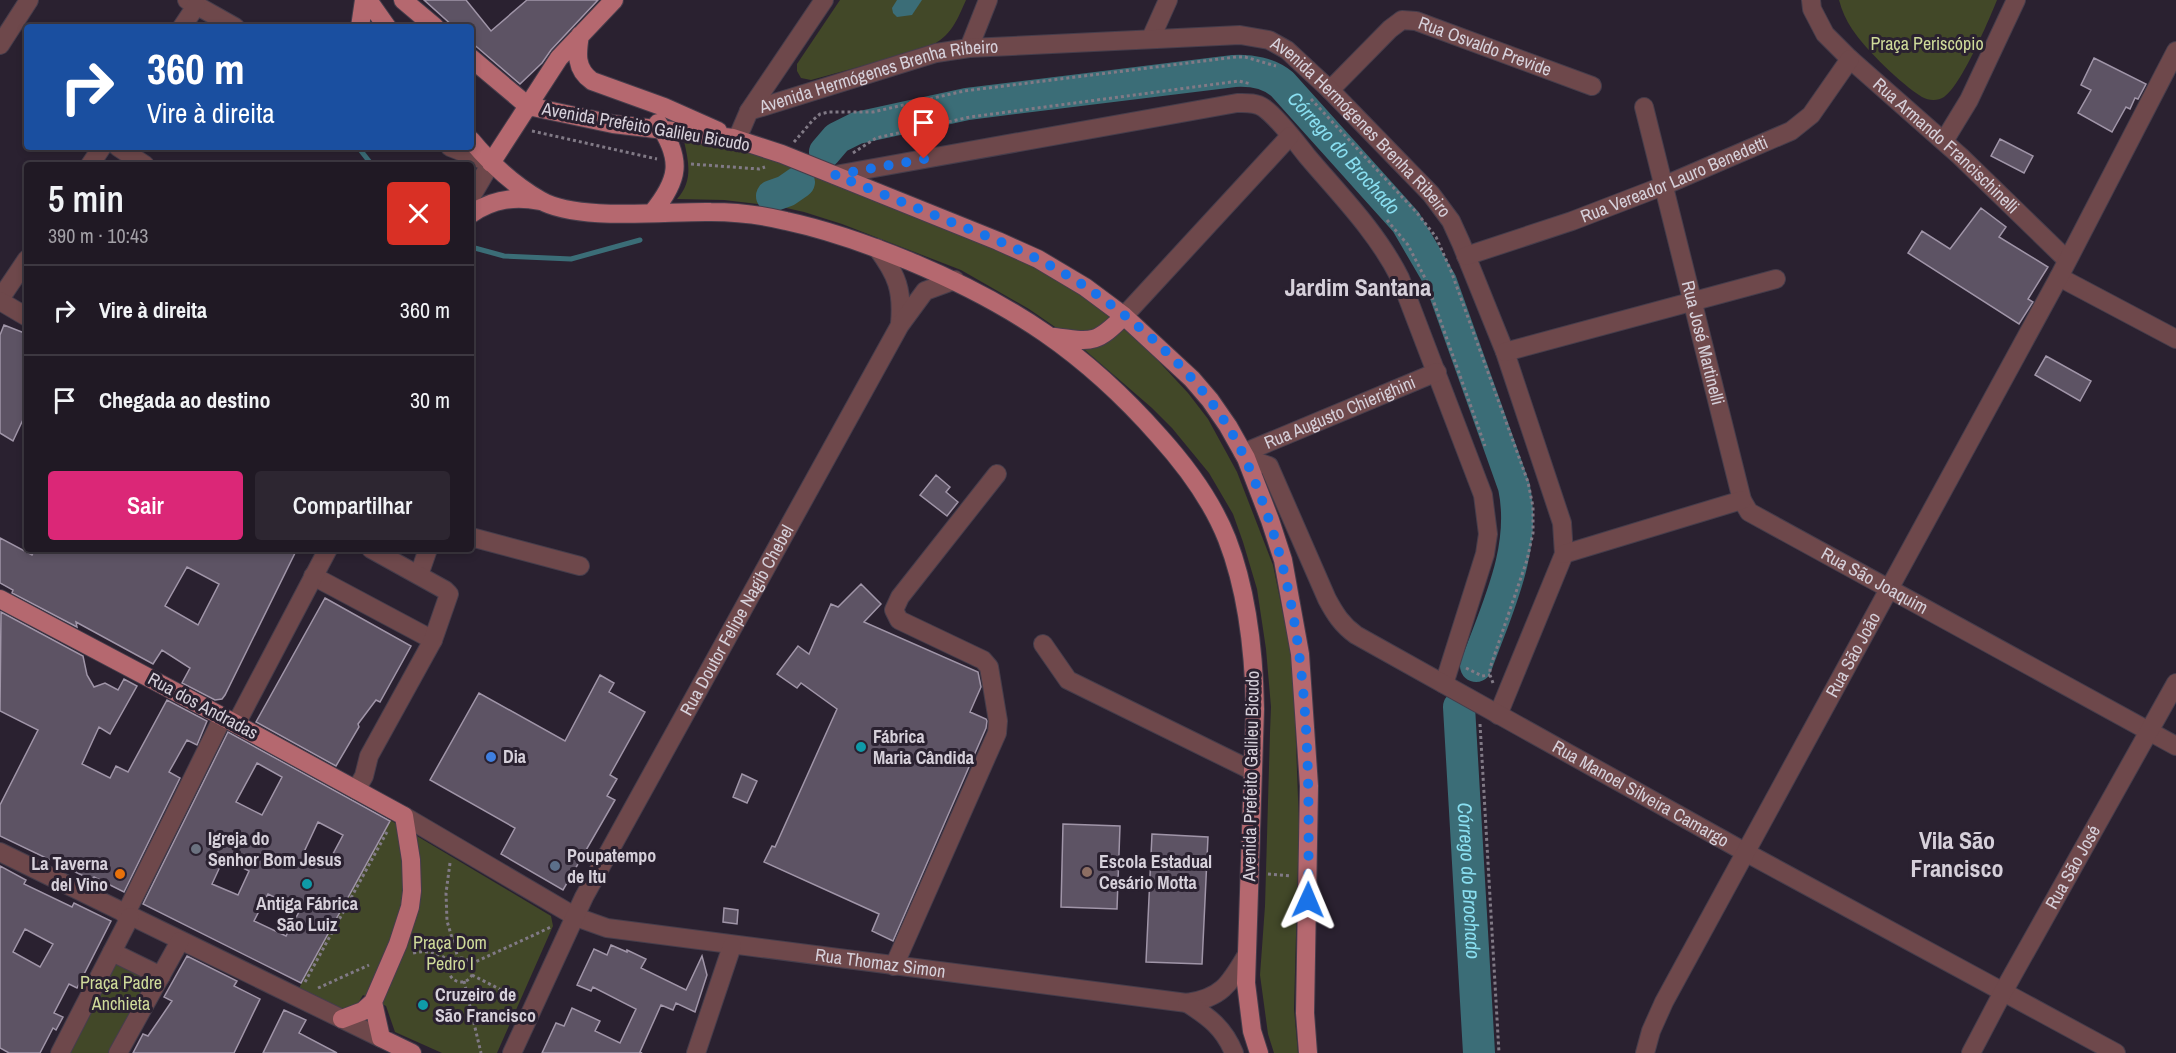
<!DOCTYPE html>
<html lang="pt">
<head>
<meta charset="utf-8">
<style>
	body { margin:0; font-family:"Archivo Narrow",sans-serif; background:#2d2631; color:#f1f3f6; height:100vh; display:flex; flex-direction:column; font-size:22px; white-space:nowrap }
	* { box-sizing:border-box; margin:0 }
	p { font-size:20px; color:#a2a0a6 }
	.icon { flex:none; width:33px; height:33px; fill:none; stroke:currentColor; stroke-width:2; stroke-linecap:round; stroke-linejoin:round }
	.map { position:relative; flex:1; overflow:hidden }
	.side { position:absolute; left:24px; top:162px; width:450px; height:390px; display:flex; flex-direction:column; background:#201924; border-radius:6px; box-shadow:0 3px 9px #0003,0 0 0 2px #3d3841 }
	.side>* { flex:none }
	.top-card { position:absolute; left:24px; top:24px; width:450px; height:126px; border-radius:6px; box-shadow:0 3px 9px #0003,0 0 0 2px #3d3841; background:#1a4fa0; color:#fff; overflow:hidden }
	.pin { position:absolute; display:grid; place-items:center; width:51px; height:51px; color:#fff; margin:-62px -26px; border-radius:50% 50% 50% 0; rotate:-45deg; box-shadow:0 0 6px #0007 }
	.pin .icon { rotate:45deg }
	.me { position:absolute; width:66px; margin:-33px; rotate:1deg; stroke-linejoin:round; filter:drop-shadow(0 0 4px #0008) }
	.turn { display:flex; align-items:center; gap:21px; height:126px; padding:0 24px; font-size:27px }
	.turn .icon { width:78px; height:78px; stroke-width:2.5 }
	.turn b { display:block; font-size:42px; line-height:51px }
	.round { display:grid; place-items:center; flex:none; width:63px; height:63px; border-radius:6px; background:#2d2631 }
	.head { display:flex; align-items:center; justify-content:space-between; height:102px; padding:0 24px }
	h1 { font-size:36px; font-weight:600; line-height:45px }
	.cta { display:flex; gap:12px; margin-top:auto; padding:12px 24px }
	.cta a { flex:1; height:69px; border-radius:6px; background:#db2777; color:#fff; font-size:24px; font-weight:600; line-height:69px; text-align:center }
	.cta a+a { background:#2d2631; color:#f1f3f6 }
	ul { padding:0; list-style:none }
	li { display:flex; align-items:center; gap:18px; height:90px; padding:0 24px; border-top:2px solid #3d3841 }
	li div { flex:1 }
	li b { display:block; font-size:22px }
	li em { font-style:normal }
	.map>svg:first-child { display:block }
</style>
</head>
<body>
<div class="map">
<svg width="2176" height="1053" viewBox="0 0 2176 1053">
	<rect width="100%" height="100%" fill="#2a2130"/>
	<path fill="#424828" d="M840 0H966C955 25 950 38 924 49L811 80 801 78 797 71V64Z
		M1839 0H1997C1989 20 1961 86 1944 97 1938 101 1929 101 1922 97 1901 84 1866 50 1852 29 1846 20 1842 11 1839 0Z
		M684 141 732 148 778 162 895 206 1043 270 1098 306 1150 352 1188 393 1208 419 1237 472 1273 565 1293 663 1299 825 1294 1009 1298 1053H1274L1268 1034 1260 975 1265 906 1270 732 1271 707 1266 649 1257 589 1243 542 1233 514 1209 473 1172 428 1152 408 1071 338 1029 309 961 270 842 224 804 212 782 207 724 200 677 199C693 181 689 163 684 141Z
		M390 820 551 916 553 926 497 1053H442L395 1032 386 1006 363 995 357 1005 342 1010 298 990Z
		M117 964 148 979 150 985 112 1053H68L111 966Z"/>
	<path fill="#3b6d77" d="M897 0H922L912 15 897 17 893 13 892 8Z"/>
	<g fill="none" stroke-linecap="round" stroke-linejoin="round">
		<path stroke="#3b6d77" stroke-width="5" d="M358 147 372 165
			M471 247 504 256 571 259 640 240"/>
		<g stroke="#3b6d77" stroke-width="32">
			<path id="s1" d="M825 152 837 138 857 128 967 104 1234 71C1250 70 1269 73 1282 84L1406 222 1441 282 1514 487C1527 549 1497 608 1476 666"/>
			<path d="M772 196 786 191 799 182"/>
			<path id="s2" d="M1459 707 1479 1053"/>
		</g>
	</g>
	<path fill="#5d5364" stroke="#a095a8" stroke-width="1.5" fill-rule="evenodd" d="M424 0H466L491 31 527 0H598L551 50 542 63 520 84 471 42V27H454Z
		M2094 58 2146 84 2138 99 2135 98 2130 109 2126 107 2112 132 2078 113 2091 90 2081 85Z
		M2000 139 2033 156 2024 173 1991 156Z
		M1981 208 2006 227 1999 237 2048 267 2028 299 2033 302 2019 324 1908 253 1922 231 1950 249Z
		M4 325 27 334V411L13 441 0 433V335Z
		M2046 356 2091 381 2080 401 2035 375Z
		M936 475 950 487 946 492 958 502 947 516 920 495Z
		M0 538 32 555 35 549H297L225 695 222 699 215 700 182 683 190 668 162 650 153 664 76 622 77 627 12 593 13 590 0 583ZM187 567 219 584 198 625 165 606Z
		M861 584 881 604 864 622 978 672 981 687 970 712 986 719 987 721 986 728 893 941 872 931 879 914 764 862 772 846 775 847 837 709 801 683 797 688 777 674 798 646 809 654 831 604 838 607Z
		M325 598 411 646 380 702 376 700 358 724 359 727 336 766 256 722Z
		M1 612 83 656 87 675 94 687 105 683 118 690 124 679 137 686 110 734 99 727 82 764 110 778 116 766 128 772 167 700 207 721 197 745 187 740 169 772 180 778 124 892 94 877 92 880 0 836V805L38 730 0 711Z
		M600 675 614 683 609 692 645 712 610 775 617 779 607 796 615 800 563 890 501 854 515 828 430 780 479 693 565 741Z
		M228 732 390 821 301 983 143 904ZM257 763 282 777 262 815 236 802ZM318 822 343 835 327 865 304 852ZM224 858 249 871 238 895 212 884ZM268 894 300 910 286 936 254 921Z
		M742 774 757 781 747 803 733 797Z
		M1063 824 1120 826 1117 909 1061 907Z
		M1152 834 1208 837 1202 964 1146 962Z
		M0 866 26 880 24 884 72 907 74 903 111 921 77 988 69 984 54 1013 63 1017 56 1030 53 1028 40 1053H9L0 1048ZM25 929 53 944 40 967 13 952Z
		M724 908 738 910 737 924 723 922Z
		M611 945 627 952V950L646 959 641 968 686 990 702 956 707 975 695 1012 676 1003 673 1010 661 1005 640 1052 642 1053H542L556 1023 564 1026 572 1008 600 1021 595 1031 620 1043 636 1009 593 987 591 991 577 985 594 949 607 955Z
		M187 956 237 981 234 986 260 999 234 1053H133L143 1034 148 1036 172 1001 164 997Z
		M284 1010 306 1020 299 1033 337 1053H263Z"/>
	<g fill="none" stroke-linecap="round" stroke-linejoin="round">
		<g stroke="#463d4b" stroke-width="20">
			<g id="minor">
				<path d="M187 0 235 27"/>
				<path id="s3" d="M1811 0 1812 9 1825 34 1850 59 1960 156 2067 260"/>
				<path d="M182 27 196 6"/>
				<path d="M1151 38 1168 0"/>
				<path d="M0 45 29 0"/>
				<path d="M969 48 988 0"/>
				<path id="s4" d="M1330 90 1390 29 1402 20 1416 21 1592 86"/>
				<path id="s5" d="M1644 107 1742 500 1749 512 2176 746"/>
				<path id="s6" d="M749 111 936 53 969 48 1240 35 1269 40 1287 50 1330 90 1431 194 1451 221 1461 243 1505 352 1562 523 1564 554 1498 715"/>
				<path d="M737 139 749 111 824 0"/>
				<path d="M1944 141 1969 100 2016 0"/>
				<path d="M118 147 145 165"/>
				<path d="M450 147 491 163 471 197"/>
				<path d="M90 165 102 147"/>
				<path d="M835 175 1237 103C1245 103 1256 102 1264 108 1278 118 1296 142 1307 156 1340 195 1377 232 1400 278L1483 495 1488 534 1485 554 1444 684"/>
				<path d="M877 248C897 275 903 290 900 324"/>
				<path id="s7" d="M1466 256 1572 221 1663 186 1791 131 1811 115 1850 59"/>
				<path d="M2059 277 2176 339"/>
				<path d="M0 299 27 259"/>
				<path d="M0 301 27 317"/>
				<path d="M1124 316 1290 136"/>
				<path d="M1505 352 1776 279"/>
				<path id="s8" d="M1243 453 1437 372"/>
				<path id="s9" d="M1246 458 1269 466 1327 599C1335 614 1342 625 1356 635L1745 852 2116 1053"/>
				<path d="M471 537 580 566"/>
				<path d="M1564 554 1742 500"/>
				<path d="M419 575 428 549"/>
				<path d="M313 576 433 640"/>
				<path d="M1043 644 1068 680 1253 771"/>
				<path d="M236 724 328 549"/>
				<path d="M356 790 364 776 369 756 433 640 449 594 445 590 371 549"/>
				<path id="s10" d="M404 816 576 917 607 928 1187 1003C1221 998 1229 985 1246 956"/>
				<path d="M0 852 381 1038"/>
				<path d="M125 915 223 717"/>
				<path d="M112 952 161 976"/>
				<path d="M894 966 997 733 998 721 989 667 983 660 899 620 894 610 900 597 997 474"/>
				<path d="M1187 1003C1209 1017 1224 1028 1234 1053"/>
				<path d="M60 1053 130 917"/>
				<path d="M118 1053 180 941"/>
				<path id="s11" d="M512 1053 584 897 900 325 925 291 955 280"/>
				<path d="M696 1053 732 946"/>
				<path id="s12" d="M1645 1053 1651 1031 1664 1002 2059 277 2176 51"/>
				<path id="s13" d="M1971 1053 2003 992 2176 683"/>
			</g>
		</g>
		<g stroke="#463d4b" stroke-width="20">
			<path id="major" d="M368 0 387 27
				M403 0 435 27
				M360 27 364 0
				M580 35C577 53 575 69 592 81L664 107 718 131
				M471 58 528 106 613 124 733 138 782 154 998 241 1038 259 1085 287 1124 316 1192 379 1210 400 1228 426 1246 458 1270 520 1283 560 1300 654 1309 786 1305 1013 1308 1053
				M471 140C490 163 514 185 540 200 577 222 667 211 711 212 736 212 762 215 786 221 828 230 870 245 909 261 1012 304 1085 352 1159 436 1187 467 1212 501 1227 539 1248 593 1254 653 1255 709L1246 983 1252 1031 1259 1053
				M491 163 559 58 614 0
				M652 213C679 180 683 160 658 123
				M471 214C493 199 515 196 540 201
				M1054 337C1093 342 1096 344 1124 316
				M0 599 223 717 404 816 411 860 412 891 410 907 398 944 373 1002 381 1038 412 1053
				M342 1019 363 1011 373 1002"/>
		</g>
		<path stroke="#817a86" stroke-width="3" stroke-dasharray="3 3" stroke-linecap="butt" d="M1311 99 1417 213 1436 237 1451 271 1528 482 1533 507V533L1527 560 1490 668V675L1493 683
			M532 131 657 159
			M794 142 813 120 820 114 829 112H873L964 91 1236 57H1245L1276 66
			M853 153 876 138 970 117 1239 81 1251 84
			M691 164 759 169 765 167
			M1387 220 1408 245 1426 280 1485 446
			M1466 668 1482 676 1490 675
			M1480 724 1499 1053
			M450 863 446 893 447 921 458 958
			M1268 874 1291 876
			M413 953C428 950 439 952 451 963
			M449 970a12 12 0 1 1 24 0a12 12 0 1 1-24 0Z
			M471 964 551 927
			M472 975 519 999
			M464 981 481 1053
			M305 982 388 830
			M318 988 369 965"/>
		<use href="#minor" stroke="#6e484b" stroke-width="18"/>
		<use href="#major" stroke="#b5686f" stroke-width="18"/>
	</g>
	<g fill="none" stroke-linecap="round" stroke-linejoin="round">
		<path stroke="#1a73e8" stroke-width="10" stroke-dasharray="0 18" d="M924 159 835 175C873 190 912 206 951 222 998 240 1044 259 1086 287 1138 322 1194 372 1227 425 1241 447 1251 471 1260 495 1310 623 1310 764 1308 900"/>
	</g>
	<g fill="#0f9aa8" stroke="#2a2130" stroke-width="2">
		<circle cx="861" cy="747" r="6"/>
		<circle cx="307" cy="884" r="6"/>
		<circle cx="423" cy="1005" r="6"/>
	</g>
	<circle fill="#3f7fe0" stroke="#2a2130" stroke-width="2" cx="491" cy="757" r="6"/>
	<circle fill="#6b7280" stroke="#2a2130" stroke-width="2" cx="196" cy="849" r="6"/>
	<circle fill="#5c6f8a" stroke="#2a2130" stroke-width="2" cx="555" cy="866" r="6"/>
	<circle fill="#8d6e63" stroke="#2a2130" stroke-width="2" cx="1087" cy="872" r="6"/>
	<circle fill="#e8710a" stroke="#2a2130" stroke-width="2" cx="120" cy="874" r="6"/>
	<g text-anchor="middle" stroke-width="6" stroke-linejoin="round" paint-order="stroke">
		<g font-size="18" fill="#cfdb9a" stroke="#2a2130">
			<text x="1927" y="50">Praça Periscópio</text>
			<text x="450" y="949">Praça Dom<tspan x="450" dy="21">Pedro I</tspan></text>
			<text x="121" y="989">Praça Padre<tspan x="121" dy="21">Anchieta</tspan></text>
		</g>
		<g font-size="18" fill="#d6d0da" stroke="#2a2130">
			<text dy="6" stroke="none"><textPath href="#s4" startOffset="188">Rua Osvaldo Previde</textPath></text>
			<text dy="6" stroke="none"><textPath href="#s6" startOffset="135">Avenida Hermógenes Brenha Ribeiro</textPath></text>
			<text transform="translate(646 127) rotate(10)" y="6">Avenida Prefeito Galileu Bicudo</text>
			<text dy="6" stroke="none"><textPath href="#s6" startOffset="657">Avenida Hermógenes Brenha Ribeiro</textPath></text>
			<text dy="6" stroke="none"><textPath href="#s3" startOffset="202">Rua Armando Francischinelli</textPath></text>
			<text dy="6" stroke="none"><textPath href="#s7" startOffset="222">Rua Vereador Lauro Benedetti</textPath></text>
			<text dy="6" stroke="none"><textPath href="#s5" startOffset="243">Rua José Martinelli</textPath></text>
			<text dy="6" stroke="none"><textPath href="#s8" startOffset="105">Rua Augusto Chierighini</textPath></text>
			<text dy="6" stroke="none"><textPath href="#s5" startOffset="562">Rua São Joaquim</textPath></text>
			<text dy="6" stroke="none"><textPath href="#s11" startOffset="488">Rua Doutor Felipe Nagib Chebel</textPath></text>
			<text dy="6" stroke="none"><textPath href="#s12" startOffset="450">Rua São João</textPath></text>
			<text transform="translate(203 706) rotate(28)" y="6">Rua dos Andradas</text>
			<text transform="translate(1251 776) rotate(-89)" y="6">Avenida Prefeito Galileu Bicudo</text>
			<text dy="6" stroke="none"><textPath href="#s9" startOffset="542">Rua Manoel Silveira Camargo</textPath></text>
			<text dy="6" stroke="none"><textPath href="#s13" startOffset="212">Rua São José</textPath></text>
			<text dy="6" stroke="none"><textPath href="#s10" startOffset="508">Rua Thomaz Simon</textPath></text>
		</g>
		<g font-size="18" font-weight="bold" fill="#d6d0da" stroke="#2a2130" text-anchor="start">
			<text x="873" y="743">Fábrica<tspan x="873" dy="21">Maria Cândida</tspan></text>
			<text x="503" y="763">Dia</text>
			<text x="208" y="845">Igreja do<tspan x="208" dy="21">Senhor Bom Jesus</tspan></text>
			<text x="567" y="862">Poupatempo<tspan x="567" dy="21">de Itu</tspan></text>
			<text x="1099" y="868">Escola Estadual<tspan x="1099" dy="21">Cesário Motta</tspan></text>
			<text x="108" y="870" text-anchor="end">La Taverna<tspan x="108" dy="21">del Vino</tspan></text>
			<text x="307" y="910" text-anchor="middle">Antiga Fábrica<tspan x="307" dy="21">São Luiz</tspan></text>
			<text x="435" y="1001">Cruzeiro de<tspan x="435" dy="21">São Francisco</tspan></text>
		</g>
		<g font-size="20" font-style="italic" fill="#89def0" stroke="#2a2130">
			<text dy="7" stroke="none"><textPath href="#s1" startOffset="566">Córrego do Brochado</textPath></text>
			<text dy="7" stroke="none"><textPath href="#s2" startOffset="174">Córrego do Brochado</textPath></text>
		</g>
		<g font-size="24" font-weight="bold" fill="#d6d0da" stroke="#2a2130">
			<text x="1358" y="296">Jardim Santana</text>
			<text x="1957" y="849">Vila São<tspan x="1957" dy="28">Francisco</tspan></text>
		</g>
	</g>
</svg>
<div class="pin" style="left:924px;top:159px;background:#d93025"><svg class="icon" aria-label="arrive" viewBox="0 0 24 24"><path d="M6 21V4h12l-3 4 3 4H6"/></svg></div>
<svg class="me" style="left:1308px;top:900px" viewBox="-20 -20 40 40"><path d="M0-17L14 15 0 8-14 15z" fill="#1a73e8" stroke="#fff" stroke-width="4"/></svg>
<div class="top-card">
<div class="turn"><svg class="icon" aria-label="right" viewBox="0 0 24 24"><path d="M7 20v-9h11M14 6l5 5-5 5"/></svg><div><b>360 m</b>Vire à direita</div></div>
</div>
<section class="side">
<div class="head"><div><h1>5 min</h1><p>390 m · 10:43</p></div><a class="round" style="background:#d93025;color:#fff"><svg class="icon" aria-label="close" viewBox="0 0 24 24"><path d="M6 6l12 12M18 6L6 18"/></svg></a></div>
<ul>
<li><svg class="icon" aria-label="right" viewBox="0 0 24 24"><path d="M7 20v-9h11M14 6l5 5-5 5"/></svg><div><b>Vire à direita</b></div><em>360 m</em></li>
<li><svg class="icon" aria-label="arrive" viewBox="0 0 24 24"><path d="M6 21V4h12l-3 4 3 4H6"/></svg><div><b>Chegada ao destino</b></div><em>30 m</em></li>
</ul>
<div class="cta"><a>Sair</a><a>Compartilhar</a></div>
</section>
</div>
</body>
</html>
